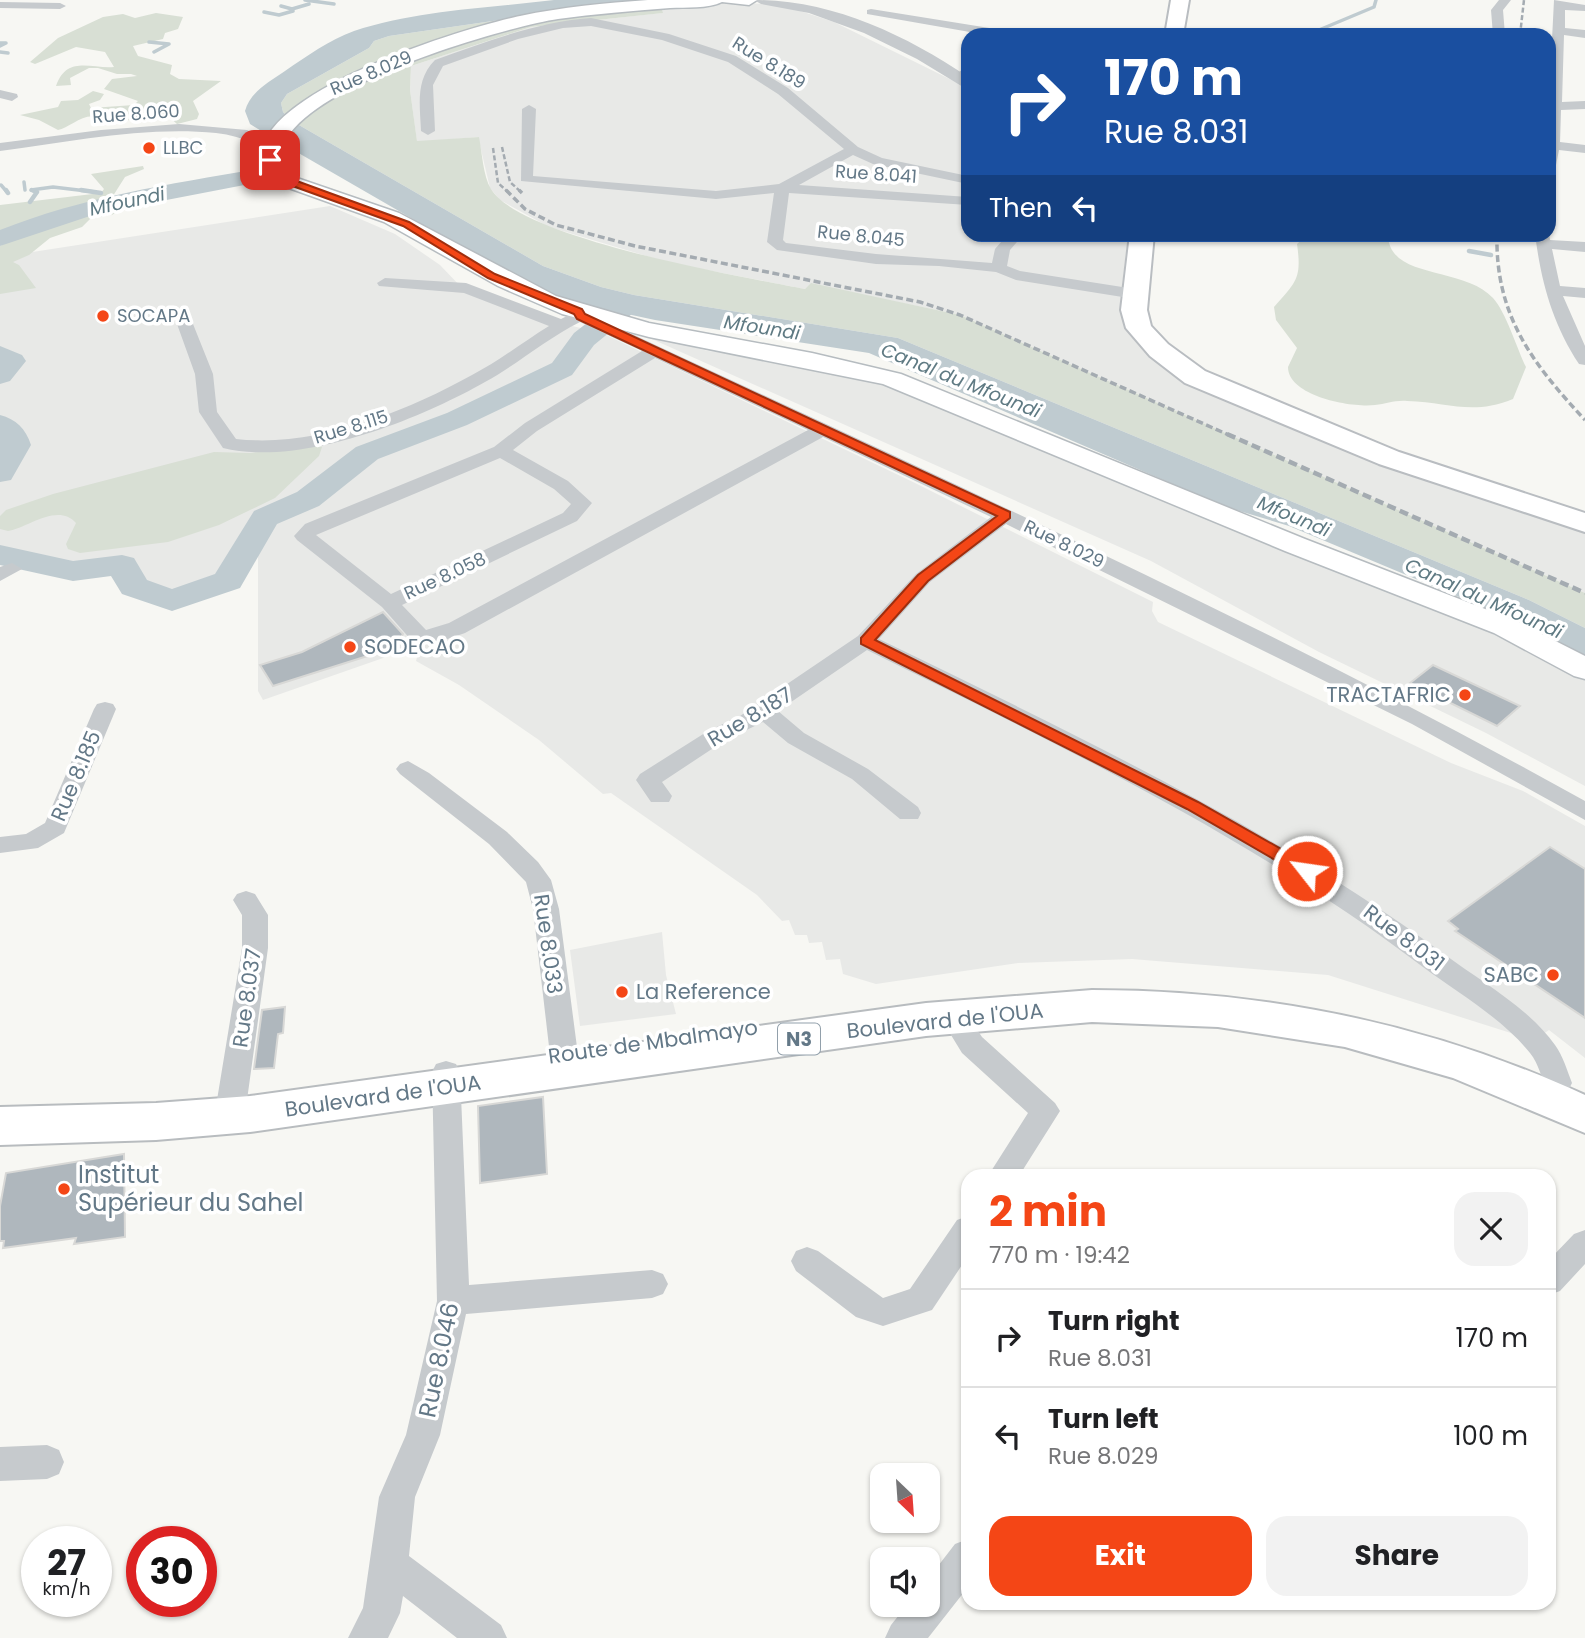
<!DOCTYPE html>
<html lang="en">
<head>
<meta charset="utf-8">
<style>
	body { margin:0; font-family:Poppins,sans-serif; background:#f2f2f2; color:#202124; height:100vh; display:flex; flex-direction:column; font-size:26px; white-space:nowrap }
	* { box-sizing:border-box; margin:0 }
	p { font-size:23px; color:#757577 }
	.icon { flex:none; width:38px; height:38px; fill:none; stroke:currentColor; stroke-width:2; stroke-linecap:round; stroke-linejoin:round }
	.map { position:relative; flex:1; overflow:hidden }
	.drawer { position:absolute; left:961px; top:1169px; width:595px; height:441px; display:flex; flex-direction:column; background:#fff; border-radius:21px; box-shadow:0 2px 5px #0004 }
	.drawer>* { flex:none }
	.banner { position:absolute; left:961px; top:28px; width:595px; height:214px; border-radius:21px; box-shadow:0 2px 5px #0004; background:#1a4fa0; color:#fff; overflow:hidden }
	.needle { width:46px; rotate:155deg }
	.tools { position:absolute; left:870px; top:1463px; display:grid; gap:14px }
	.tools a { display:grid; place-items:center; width:70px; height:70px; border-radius:14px; background:#fff; box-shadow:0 2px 5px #0004; font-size:35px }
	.speed { position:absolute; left:21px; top:1526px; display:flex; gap:14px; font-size:35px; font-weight:700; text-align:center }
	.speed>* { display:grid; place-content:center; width:91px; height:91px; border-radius:50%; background:#fff; box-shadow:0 2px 5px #0004; line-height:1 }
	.speed small { font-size:18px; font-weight:400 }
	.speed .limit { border:10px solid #d22; background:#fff; color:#111 }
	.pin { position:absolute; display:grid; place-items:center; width:60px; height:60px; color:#fff; margin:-30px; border-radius:14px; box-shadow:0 4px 10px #0006 }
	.me { position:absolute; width:77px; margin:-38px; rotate:300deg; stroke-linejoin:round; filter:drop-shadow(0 0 5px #0008) }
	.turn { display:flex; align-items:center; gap:24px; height:147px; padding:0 28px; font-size:32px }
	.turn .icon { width:91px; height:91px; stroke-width:2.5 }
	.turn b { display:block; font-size:49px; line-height:60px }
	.then { display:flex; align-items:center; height:66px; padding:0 28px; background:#0003; gap:14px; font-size:26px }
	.round { display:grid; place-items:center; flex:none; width:74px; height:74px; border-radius:21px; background:#f2f2f2 }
	.overview { display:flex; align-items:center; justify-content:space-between; height:119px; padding:0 28px }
	h1 { font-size:42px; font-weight:700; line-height:52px; color:#f44616 }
	.cta { display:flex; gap:14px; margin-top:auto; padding:14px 28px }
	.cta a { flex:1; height:80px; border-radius:21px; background:#f44616; color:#fff; font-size:28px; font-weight:700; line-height:80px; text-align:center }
	.cta a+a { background:#f2f2f2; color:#202124 }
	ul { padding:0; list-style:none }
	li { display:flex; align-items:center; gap:21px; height:98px; padding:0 28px; border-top:2px solid #e0e0e0 }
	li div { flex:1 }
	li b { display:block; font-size:26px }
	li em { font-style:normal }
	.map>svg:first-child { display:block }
</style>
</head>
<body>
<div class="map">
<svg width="1585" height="1638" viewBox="0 0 1585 1638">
	<rect width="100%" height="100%" fill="#f7f7f3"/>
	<path fill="#e8e9e7" d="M723 2 782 5 834 22 968 88V234L1128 235 1120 303 1161 356 1154 360 1585 528V593L960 315 811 284 805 289 670 263 549 227 500 200 490 188 478 137 417 142 410 90 411 66 531 27 662 13 660 7Z
		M330 206 395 234 440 265 463 289 530 316 602 333 915 483 1153 602 1152 611 1158 622 1451 763 1523 791 1585 826V1058L1549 1030 1527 1045 1514 1034 1328 975 1132 959 1018 963 876 984 843 974 840 959 826 960 822 942 809 943 807 935H795L789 920 782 921 757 895 621 800 611 793 603 794 539 740 459 685 416 661 419 650 426 643 263 700 258 691V531L228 581 172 601 134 587 122 565 73 571 0 555V473L15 445 13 435 0 424V375L12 361 0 354V257Z
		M636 332 708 351 802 362 903 390 1478 622 1585 678V786L1486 733 1319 652 1151 561Z
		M662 932 666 975 676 1014 580 1026 570 950Z"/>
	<path fill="#d8dfd4" d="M638 0H730L661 7 663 13 531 27 411 66 410 90 417 141 479 137C482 152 483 176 491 189 521 239 744 277 805 289L811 283 960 315 1585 593V628L1529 600 898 338 634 295 601 287 543 266 292 121 283 112 281 103 287 94 369 48 374 41 389 36Z
		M156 13 183 17 178 29 165 33 163 39 133 46 138 56 172 65 170 74 179 79 221 81 193 101 199 114 197 119 177 124 167 115 107 123C89 105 71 128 58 130L39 120 20 115 58 107 61 101 78 100 93 91 104 94 100 100 89 104 91 108 134 105 138 101 104 89 112 79 137 76 131 74H117L98 68H89L70 78 71 85 56 86C67 55 91 69 114 67L105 52 76 47 35 64 30 62 58 38 103 17 123 14 135 18Z
		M143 166 144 169 125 177 111 199 69 214 33 221 0 234V205L101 193 104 189 91 174Z
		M118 206 121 209 112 215 91 218 82 227 50 238 29 255 13 262 19 265 36 288 0 294V246L38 226Z
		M1307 235H1388C1389 280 1464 266 1493 298 1506 312 1517 349 1526 367L1513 399C1471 416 1449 402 1407 401 1395 400 1386 404 1375 405 1351 408 1288 396 1288 367L1297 348 1276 320 1274 307C1296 282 1302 279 1297 244Z
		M317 445 322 447 319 456 275 498 219 525 168 542 80 553 68 549 66 544 76 523C58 502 27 528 8 531L0 529V516L6 510 53 494 214 452 250 453Z"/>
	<path fill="#bfcbd0" d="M554 0H638L389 36 374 41 369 48 287 94 281 103 283 112 292 121 543 266 601 287 634 295 898 338 1529 600 1585 628V659L1495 612 1289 526 1226 507 869 353 655 320 576 303 520 281 276 140 250 124 245 111C250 92 269 82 285 71 307 56 329 40 354 31 417 10 489 8 554 0Z"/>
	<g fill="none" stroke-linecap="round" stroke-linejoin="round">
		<path stroke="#bfcbd0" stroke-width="3.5" d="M305 0 334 4
			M281 6 292 9 309 4
			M264 12 279 15 293 11
			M1307 35 1374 7 1376 0
			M149 42 169 44 154 52
			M0 43H6L0 46
			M0 52 8 53
			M24 182 25 190
			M1 185 7 192
			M37 192 31 190 53 187 95 192"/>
		<path stroke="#bfcbd0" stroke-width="4.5" d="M6 190 8 193
			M81 190 101 193
			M30 202 37 192 32 190
			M1469 251 1491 255"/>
		<path fill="#bfcbd0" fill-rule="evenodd" d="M257 169 265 171 269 176 265 181 99 213 0 246V230C82 197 170 184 257 169Z
			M627 297 679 307 682 313 679 319 669 321 632 314 594 345 572 375 467 425 378 459 319 506 277 524 240 588 172 611 122 594 111 576 73 581 0 565V545L73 561 122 555 134 558 147 580 172 589 215 574 254 511 297 492 356 447 447 413 552 363 574 333 618 299Z
			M0 346 22 355 26 361 10 381 0 384Z
			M0 415C16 419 26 429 31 445L11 480 0 482Z"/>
	</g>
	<path fill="#afb7bd" stroke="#d8d8d6" stroke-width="2" d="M383 612 403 634 398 643 380 652 273 686 260 665 302 652Z
		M1433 665 1520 706 1497 726 1410 683Z
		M1550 847 1585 869V1018L1455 931 1458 929 1448 921Z
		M285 1007 283 1033 278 1034 274 1068 254 1069 262 1010Z
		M543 1097 547 1174 480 1183 478 1106Z
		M124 1154 125 1237 74 1244 76 1238 3 1248 4 1241H0V1206L6 1173Z"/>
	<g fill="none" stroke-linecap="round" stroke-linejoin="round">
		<g stroke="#b6bcc0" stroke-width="3">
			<path id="secondary" d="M648 0H757L749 5 722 2C708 9 686 7 670 8 632 11 595 14 558 19 505 27 270 93 281 163L297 178 399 213 556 296 649 323 812 353 901 374 1305 539 1516 621 1585 656V679L1574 676 1494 633 1285 551 883 384 649 337 562 314 498 286 384 222 283 186 271 178 261 163C251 92 467 27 520 16 562 7 605 3 648 0Z"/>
		</g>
		<g stroke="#b9bdc1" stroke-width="4">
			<path id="primary" d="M1171 0H1189L1183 35H1165Z
				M1130 234H1154L1147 310 1151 326 1168 344 1205 371 1399 452 1585 513V532L1379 464 1185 383 1150 356 1126 328 1121 310Z"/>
		</g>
		<g stroke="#b8bcbf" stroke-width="4">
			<path id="trunk" d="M1092 990C1264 990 1428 1023 1585 1095V1133L1453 1078 1345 1047 1218 1027 1092 1022 926 1036 250 1132 156 1140 0 1145V1107L156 1103 250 1096 926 1003Z"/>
		</g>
		<path fill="#c6cacd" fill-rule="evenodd" d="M1499 0H1511L1503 10 1505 35H1493L1491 10Z
			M1554 0 1585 5V11L1565 10V28L1585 30V38L1564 35 1562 102 1585 101V109L1561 110 1560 142 1585 145V153L1559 150 1556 165 1549 169V99Z
			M0 2 60 3 66 6 60 9 0 8Z
			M871 9 1008 31 1014 35H987L867 14V10Z
			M591 18 669 34 736 56 788 88 858 147 882 158 968 176V184L873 164 853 155 799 185 968 197V205L789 193 783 240 786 243 876 254 992 263 995 249 1008 234H1024L1010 250 1007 266 1020 271 1135 289 1143 294 1135 299 1016 280 996 272 939 266 876 264 777 250 767 242 774 193 716 199 521 181 522 109 529 105 536 109 533 176 716 191 779 184 844 149 778 94 728 62 662 40 591 26 563 28 518 39 443 66 433 85 435 131 428 135 421 131C420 105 415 80 435 60 486 42 536 22 591 18Z
			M968 64V76L963 82H955V76Z
			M0 90 17 94 18 97 12 101 0 98Z
			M179 124 247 130 280 144 273 148C253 143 236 135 216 133 144 126 70 142 0 151V143L101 130Z
			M1549 233 1550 240 1585 242V252L1552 249 1560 286 1585 288V298L1563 296 1585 346V365L1579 364C1552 323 1541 281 1535 234Z
			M385 278 466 283 561 319 571 314 572 309H584L587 313C921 469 1261 621 1585 801V820L1412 724 1006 524 930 582 879 639C1074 734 1269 826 1444 954 1480 981 1528 1007 1555 1045 1563 1056 1567 1070 1572 1083L1568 1091 1558 1094 1548 1091C1541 1078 1539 1064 1530 1053 1502 1018 1458 993 1423 967 1252 837 1059 745 867 650L778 711 804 733 868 769 918 807 921 813 918 819H900L852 779 788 743 763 722 724 741 662 782 672 796 669 802H651L636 780 640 774 708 731 740 716 858 636 916 574 991 517 823 437 465 633 436 643 412 641 382 607 297 540 294 536 305 524 494 447 525 423 642 351 580 322C546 339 518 364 485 382 418 420 301 467 223 448L199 412 195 374 177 324 179 320 185 319 193 324 213 374 217 412 236 439C315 448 403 413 472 375 499 361 523 342 549 326L464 293 379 286 377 283ZM655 358 808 430 449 623 426 630 402 605 577 521 592 503 568 481 513 450 537 431ZM500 458 554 489 571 504 563 513 391 594 316 535Z
			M12 563 22 569 0 581V567Z
			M105 702 113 704 116 709 64 833 38 848 0 853V837L26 834 45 823 94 709 97 704Z
			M408 761 429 773 507 832 538 862 551 880 559 909 578 1055 574 1063 564 1066 554 1063 550 1055 533 909 526 882 489 844 400 774 396 769 400 764Z
			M246 891 255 894 268 915V948L247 1100 242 1108 232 1111 222 1108 217 1100 242 948V915L233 900 237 894Z
			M954 1007 964 1010 982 1037 1055 1103 1060 1111 1019 1176H988L1028 1113 962 1053 940 1017 944 1010Z
			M446 1061 456 1064 460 1072 469 1285 652 1270 663 1274 668 1284 663 1294 652 1298 466 1314 440 1435 415 1497 409 1556 501 1625 507 1638H457L403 1596 400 1613 388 1638H348L363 1608 379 1497 406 1435 437 1301 432 1072 436 1064Z
			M968 1216V1256L932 1310 883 1326 856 1317 796 1271 791 1261 796 1251 807 1247 818 1251 883 1298 910 1289 957 1220Z
			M1585 1230V1264L1560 1291 1549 1295V1260L1574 1234Z
			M47 1445 59 1450 64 1462 59 1474 47 1479 0 1481V1447Z
			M968 1539V1587L928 1638H885L891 1625 907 1605H928V1579L955 1544Z"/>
		<path fill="#c6cacd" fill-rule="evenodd" d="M754 0C831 0 904 34 968 77V90L917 59 864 33 809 13 761 4Z"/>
		<use href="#secondary" fill="#fff" fill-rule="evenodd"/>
		<use href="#primary" fill="#fff" fill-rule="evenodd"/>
		<use href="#trunk" fill="#fff" fill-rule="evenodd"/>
		<path stroke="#a4abb1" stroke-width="2.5" stroke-dasharray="5 2.5" stroke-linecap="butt" d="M1520 35 1524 0
			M502 147 510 182 521 192
			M493 148 498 183 508 192"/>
		<path stroke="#a4abb1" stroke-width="3.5" stroke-dasharray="7 3.5" stroke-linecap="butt" d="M506 190 525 209 556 225 635 246 920 302 960 315 1231 436
			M519 190 522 193
			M1497 234C1495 315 1532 363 1585 420"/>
		<path stroke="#a4abb1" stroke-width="4.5" stroke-dasharray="9 4.5" stroke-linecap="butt" d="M1227 434 1585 593"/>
	</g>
	<path fill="#f44616" stroke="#9f2e0e" stroke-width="2" d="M270 158 280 173 294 180 409 222 495 274 582 309 585 314 1010 512V518L928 581 875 640 1198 802 1313 867V875H1301L1187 809 861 644V638L918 575 997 516 577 319 574 314 488 278 403 226 287 184 273 176 266 160Z"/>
	<g fill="#f44616" stroke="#fff" stroke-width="2.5">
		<circle cx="149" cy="148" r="7"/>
		<circle cx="103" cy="316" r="7"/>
		<circle cx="350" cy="647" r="7"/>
		<circle cx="1465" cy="695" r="7"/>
		<circle cx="1553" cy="975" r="7"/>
		<circle cx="622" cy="992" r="7"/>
		<circle cx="64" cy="1189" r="7"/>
	</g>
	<g text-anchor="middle" stroke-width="7" stroke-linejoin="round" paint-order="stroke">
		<g font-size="18" fill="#637887" stroke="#fff">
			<text transform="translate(769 63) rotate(32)" y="6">Rue 8.189</text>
			<text transform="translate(371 73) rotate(-23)" y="6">Rue 8.029</text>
			<text transform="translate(136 114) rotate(-4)" y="6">Rue 8.060</text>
			<text transform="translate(876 174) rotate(4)" y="6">Rue 8.041</text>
			<text transform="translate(861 236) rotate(6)" y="6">Rue 8.045</text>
			<text transform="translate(351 427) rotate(-17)" y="6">Rue 8.115</text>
			<text transform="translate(1064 544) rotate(26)" y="6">Rue 8.029</text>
			<text transform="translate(445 576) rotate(-25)" y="6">Rue 8.058</text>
		</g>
		<g font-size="18" fill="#637887" stroke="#fff" text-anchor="start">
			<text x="163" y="154">LLBC</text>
			<text x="117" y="322">SOCAPA</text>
		</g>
		<g font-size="19" font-style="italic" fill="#5f7a83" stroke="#fff">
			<text transform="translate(127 201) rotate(-12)" y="7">Mfoundi</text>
			<text transform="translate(762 327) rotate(9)" y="7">Mfoundi</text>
			<text transform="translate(961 380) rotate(22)" y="7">Canal du Mfoundi</text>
			<text transform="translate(1294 516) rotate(23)" y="7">Mfoundi</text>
			<text transform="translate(1484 598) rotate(24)" y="7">Canal du Mfoundi</text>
		</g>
		<rect fill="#fff" stroke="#92a0ab" stroke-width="2" x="778" y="1023.5" width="42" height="31" rx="5"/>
		<g font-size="19" font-weight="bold" fill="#637887">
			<text x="799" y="1046">N3</text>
		</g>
		<g font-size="21" fill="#637887" stroke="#fff" text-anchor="start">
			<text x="364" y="654">SODECAO</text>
			<text x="1451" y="702" text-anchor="end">TRACTAFRIC</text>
			<text x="1539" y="982" text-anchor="end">SABC</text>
			<text x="636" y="999">La Reference</text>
		</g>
		<g font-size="21" fill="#637887" stroke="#fff">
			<text transform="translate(750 717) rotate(-31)" y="7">Rue 8.187</text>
			<text transform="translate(76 776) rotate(-67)" y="7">Rue 8.185</text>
			<text transform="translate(1404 938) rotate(37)" y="7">Rue 8.031</text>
			<text transform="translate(548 944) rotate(82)" y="7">Rue 8.033</text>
			<text transform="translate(247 998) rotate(-82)" y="7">Rue 8.037</text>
			<text transform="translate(945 1021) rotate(-6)" y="7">Boulevard de l'OUA</text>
			<text transform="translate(653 1042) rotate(-8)" y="7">Route de Mbalmayo</text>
			<text transform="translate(383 1096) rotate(-8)" y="7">Boulevard de l'OUA</text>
		</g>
		<g font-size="24" fill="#637887" stroke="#fff" text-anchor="start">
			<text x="78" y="1183">Institut<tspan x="78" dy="28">Supérieur du Sahel</tspan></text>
		</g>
		<g font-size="24" fill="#637887" stroke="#fff">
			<text transform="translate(439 1360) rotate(-78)" y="8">Rue 8.046</text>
		</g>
	</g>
</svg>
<div class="tools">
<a><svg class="needle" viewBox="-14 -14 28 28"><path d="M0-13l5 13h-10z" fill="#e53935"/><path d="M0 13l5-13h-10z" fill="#757577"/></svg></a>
<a><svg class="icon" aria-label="sound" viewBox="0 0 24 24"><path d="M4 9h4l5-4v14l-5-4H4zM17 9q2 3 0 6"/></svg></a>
</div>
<div class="speed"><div>27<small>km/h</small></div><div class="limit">30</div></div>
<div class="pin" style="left:270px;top:160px;background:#d93025"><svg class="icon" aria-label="arrive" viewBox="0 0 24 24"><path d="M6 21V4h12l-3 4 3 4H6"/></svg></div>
<svg class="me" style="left:1307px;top:871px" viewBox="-20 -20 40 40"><circle r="17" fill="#f44616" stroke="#fff" stroke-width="3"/><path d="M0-11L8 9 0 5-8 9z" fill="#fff"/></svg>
<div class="banner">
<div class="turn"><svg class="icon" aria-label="right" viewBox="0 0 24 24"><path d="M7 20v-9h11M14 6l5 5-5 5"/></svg><div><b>170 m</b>Rue 8.031</div></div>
<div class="then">Then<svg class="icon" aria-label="left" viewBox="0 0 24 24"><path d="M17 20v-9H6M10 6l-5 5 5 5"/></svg></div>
</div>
<section class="drawer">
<div class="overview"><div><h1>2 min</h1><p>770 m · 19:42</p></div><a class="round"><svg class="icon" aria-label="close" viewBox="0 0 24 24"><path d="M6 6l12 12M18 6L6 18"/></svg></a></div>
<ul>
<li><svg class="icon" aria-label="right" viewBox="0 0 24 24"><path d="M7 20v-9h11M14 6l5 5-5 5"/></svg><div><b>Turn right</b><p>Rue 8.031</p></div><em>170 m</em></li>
<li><svg class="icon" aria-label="left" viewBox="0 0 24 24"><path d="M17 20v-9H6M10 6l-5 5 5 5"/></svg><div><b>Turn left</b><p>Rue 8.029</p></div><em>100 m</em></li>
</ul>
<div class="cta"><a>Exit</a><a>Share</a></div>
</section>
</div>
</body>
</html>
